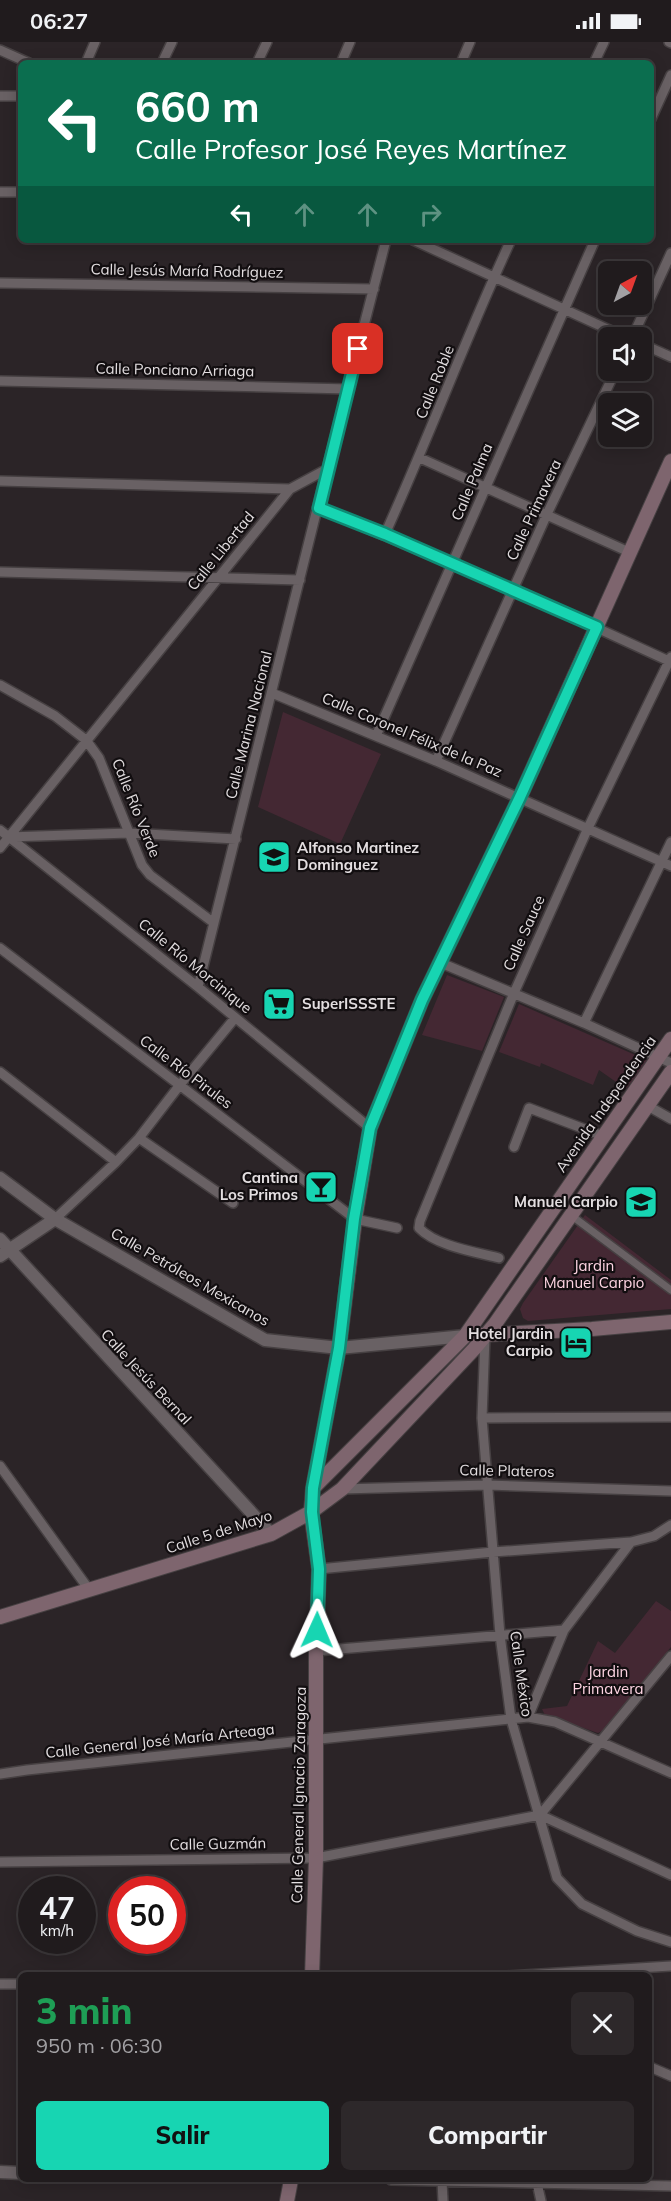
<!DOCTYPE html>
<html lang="es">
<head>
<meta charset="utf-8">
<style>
	body { margin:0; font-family:Mulish,sans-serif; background:#2d282a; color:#f1f3f6; height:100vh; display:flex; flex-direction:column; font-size:22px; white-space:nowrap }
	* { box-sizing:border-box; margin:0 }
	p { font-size:20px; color:#a2a1a4 }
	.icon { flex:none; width:33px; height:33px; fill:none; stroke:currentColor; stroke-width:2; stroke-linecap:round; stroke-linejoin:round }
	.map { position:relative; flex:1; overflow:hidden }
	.side { position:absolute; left:18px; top:1930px; width:634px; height:210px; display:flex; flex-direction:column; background:#201b1d; border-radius:9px; box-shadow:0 3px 15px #0003,0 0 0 2px #3d393b }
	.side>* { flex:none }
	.banner { position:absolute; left:18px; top:18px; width:636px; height:183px; border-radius:9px; box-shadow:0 3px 15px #0003,0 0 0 2px #3d393b; background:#0b6e4f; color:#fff; overflow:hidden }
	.needle { width:39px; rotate:41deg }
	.fabs { position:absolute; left:598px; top:219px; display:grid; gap:12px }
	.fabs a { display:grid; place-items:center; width:54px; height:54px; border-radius:9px; background:#201b1d; box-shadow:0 3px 15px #0003,0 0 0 2px #3d393b; font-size:30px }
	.speed { position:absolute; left:18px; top:1834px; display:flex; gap:12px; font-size:30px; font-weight:700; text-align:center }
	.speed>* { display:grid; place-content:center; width:78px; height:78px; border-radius:50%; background:#201b1d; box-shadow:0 3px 15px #0003,0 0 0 2px #3d393b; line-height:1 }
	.speed small { font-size:15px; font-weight:400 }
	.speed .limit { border:9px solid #d22; background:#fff; color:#111 }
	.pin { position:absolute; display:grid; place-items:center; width:51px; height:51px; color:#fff; margin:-26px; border-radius:12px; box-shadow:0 3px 9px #0006 }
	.me { position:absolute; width:66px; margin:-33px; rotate:1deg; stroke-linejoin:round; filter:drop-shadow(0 0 4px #0008) }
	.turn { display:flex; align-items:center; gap:21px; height:126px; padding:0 18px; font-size:27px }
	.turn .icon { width:78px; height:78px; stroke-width:2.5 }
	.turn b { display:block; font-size:42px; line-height:51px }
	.lanes { display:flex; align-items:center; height:57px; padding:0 18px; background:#0003; justify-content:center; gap:30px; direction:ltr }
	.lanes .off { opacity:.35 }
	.round { display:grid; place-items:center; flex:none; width:63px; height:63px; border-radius:9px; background:#2d282a }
	.summary { display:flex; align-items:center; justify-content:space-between; height:102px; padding:0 18px }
	h1 { font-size:36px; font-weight:800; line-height:45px; color:#1e9e55 }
	.cta { display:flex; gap:12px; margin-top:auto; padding:12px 18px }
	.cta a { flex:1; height:69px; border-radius:9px; background:#17d5b2; color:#111; font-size:24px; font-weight:800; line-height:69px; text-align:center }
	.cta a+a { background:#2d282a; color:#f1f3f6 }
	.status { display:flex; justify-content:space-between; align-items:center; height:42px; padding:0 30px; background:#201b1d; direction:ltr }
	.status svg { height:16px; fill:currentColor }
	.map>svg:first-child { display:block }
</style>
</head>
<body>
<div class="status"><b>06:27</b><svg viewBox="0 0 49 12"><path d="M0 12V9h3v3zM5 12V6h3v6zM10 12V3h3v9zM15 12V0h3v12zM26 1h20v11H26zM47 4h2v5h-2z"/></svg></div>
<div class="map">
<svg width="671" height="2159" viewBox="0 0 671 2159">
	<rect width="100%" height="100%" fill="#2b2427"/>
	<path fill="#442833" d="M283 670 381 712 340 802 258 765Z
		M447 933 504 955 482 1009 422 993Z
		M519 962 649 1019 626 1047 599 1028 593 1043 541 1021 540 1025 499 1010Z
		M585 1173 671 1238V1267L528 1279 523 1276 520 1267 523 1261Z
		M656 1559 671 1569V1605L604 1688 598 1691 545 1673 542 1667 567 1664 598 1599 615 1611Z"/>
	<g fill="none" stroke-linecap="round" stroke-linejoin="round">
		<g stroke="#464042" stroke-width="10">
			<path id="pedestrian" d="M572 1174 671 1248"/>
		</g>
		<g stroke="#464042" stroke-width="12">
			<path id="minor" d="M669 0 671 1
				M0 8 29 21
				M86 21 95 0
				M162 21 172 0
				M257 21 267 0
				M341 21 350 0
				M461 21 470 0
				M594 21 604 0
				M0 54H21
				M651 77 671 33
				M0 150H21
				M413 198 627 296
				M0 241 374 247
				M632 296 671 211
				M642 302 671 315
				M0 339 349 347
				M420 416 629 510
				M0 439 290 447
				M319 466 514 548 671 620
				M385 492C429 395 466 295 511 198
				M0 530 300 538
				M0 643 55 674 86 698 99 716 142 823 150 833 214 881
				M272 651 436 719 671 824
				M376 694 595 198
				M436 719 547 472 616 328
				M0 788 198 945 370 1086
				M8 795 129 791 236 797
				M0 806 290 447 327 427
				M0 906 355 1177 397 1186
				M441 921 584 981 671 1021
				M198 945 327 427 386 198
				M584 981 671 800
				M0 1030 116 1120
				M648 1064 671 1077
				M139 1096 233 1161
				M514 1105 529 1066 603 1094
				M55 1177 116 1120 139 1096 179 1044 235 976
				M499 1216C475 1210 436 1204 419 1186L420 1179 514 951 588 786 671 615
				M485 1295 482 1376 500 1593 511 1677 557 1836 582 1862 637 1889 671 1900
				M482 1376 671 1375
				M0 1424 90 1549
				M342 1447 487 1443 671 1449
				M319 1527 493 1510 631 1500
				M316 1609 564 1588
				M528 1675 564 1588 631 1500 654 1494 671 1483
				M0 1732 27 1728 528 1675 555 1680 671 1731
				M540 1773 671 1614
				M540 1773 671 1833
				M0 1820 316 1816 540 1773
				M507 1934 671 1924
				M0 1942H21
				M650 2025 671 2034
				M391 2138 671 2144
				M442 2139 443 2159
				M537 2141 541 2159"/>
		</g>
		<g stroke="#464042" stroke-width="15">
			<path id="tertiary" d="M0 1136 55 1177 265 1298 339 1306 465 1294
				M0 1197 271 1492
				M0 1214 55 1177
				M0 2130 21 2131"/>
		</g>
		<g stroke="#464042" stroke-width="16">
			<path id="secondary" d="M480 1293 592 1287 671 1280
				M313 1446 465 1294 671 997
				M0 1575 271 1492 311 1470 342 1447 474 1307 495 1282 671 1030
				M312 1934 316 1816V1609L319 1527 311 1470 313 1446 339 1306 355 1177 370 1086 422 958 520 755 671 419
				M287 2159 291 2138"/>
		</g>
		<use href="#pedestrian" stroke="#696164" stroke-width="7"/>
		<use href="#minor" stroke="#696164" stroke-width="9"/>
		<use href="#tertiary" stroke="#696164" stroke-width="12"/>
		<use href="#secondary" stroke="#7e656e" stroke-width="14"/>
	</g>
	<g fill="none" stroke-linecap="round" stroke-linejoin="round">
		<g stroke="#0f8a74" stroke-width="15">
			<path id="route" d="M317 1588 319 1527 312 1470 313 1446 339 1306 354 1177 370 1086 422 958 520 755 597 585 385 492 319 466 358 307"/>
		</g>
		<use href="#route" stroke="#17d5b2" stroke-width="10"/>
	</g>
	<defs>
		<g id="school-square" transform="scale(1.725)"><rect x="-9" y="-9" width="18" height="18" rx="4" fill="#17d5b2" stroke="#120e10"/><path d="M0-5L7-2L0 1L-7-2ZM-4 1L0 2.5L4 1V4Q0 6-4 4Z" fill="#111"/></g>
		<g id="supermarket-square" transform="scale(1.725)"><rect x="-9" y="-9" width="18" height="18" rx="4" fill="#17d5b2" stroke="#120e10"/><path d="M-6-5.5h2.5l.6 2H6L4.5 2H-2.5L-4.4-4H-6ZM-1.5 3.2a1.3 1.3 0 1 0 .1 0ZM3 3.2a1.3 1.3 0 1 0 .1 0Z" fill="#111"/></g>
		<g id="bar-square" transform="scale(1.725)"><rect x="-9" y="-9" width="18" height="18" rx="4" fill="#17d5b2" stroke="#120e10"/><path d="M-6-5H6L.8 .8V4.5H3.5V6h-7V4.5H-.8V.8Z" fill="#111"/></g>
		<g id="hotel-square" transform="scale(1.725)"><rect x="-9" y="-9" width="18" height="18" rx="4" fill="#17d5b2" stroke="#120e10"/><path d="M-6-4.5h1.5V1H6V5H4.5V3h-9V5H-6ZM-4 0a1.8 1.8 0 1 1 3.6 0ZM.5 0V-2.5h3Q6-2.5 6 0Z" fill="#111"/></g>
	</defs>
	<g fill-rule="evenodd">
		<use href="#school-square" x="274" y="815"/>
		<use href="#supermarket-square" x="279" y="962"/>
		<use href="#bar-square" x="321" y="1145"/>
		<use href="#school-square" x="641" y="1160"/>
		<use href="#hotel-square" x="576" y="1301"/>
	</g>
	<g text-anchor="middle" stroke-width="4.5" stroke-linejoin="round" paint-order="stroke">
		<g font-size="15" fill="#e3dee0" stroke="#120e10">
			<text transform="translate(187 229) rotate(1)" y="5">Calle Jesús María Rodríguez</text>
			<text transform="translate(175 328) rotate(1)" y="5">Calle Ponciano Arriaga</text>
			<text transform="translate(435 340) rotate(-68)" y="5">Calle Roble</text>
			<text transform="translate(472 440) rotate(-67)" y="5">Calle Palma</text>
			<text transform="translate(534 468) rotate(-65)" y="5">Calle Primavera</text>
			<text transform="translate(221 509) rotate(-51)" y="5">Calle Libertad</text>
			<text transform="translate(249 683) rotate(-76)" y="5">Calle Marina Nacional</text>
			<text transform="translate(412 693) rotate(23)" y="5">Calle Coronel Félix de la Paz</text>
			<text transform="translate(136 766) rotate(68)" y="5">Calle Río Verde</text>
			<text transform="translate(524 891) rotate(-66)" y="5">Calle Sauce</text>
			<text transform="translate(195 924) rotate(39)" y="5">Calle Río Morcinique</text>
			<text transform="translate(186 1030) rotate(37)" y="5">Calle Río Pirules</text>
			<text transform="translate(606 1062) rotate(-55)" y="5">Avenida Independencia</text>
			<text transform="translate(190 1235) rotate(30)" y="5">Calle Petróleos Mexicanos</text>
			<text transform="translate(146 1335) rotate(47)" y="5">Calle Jesús Bernal</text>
			<text transform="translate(507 1429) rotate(1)" y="5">Calle Plateros</text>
			<text transform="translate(219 1490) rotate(-18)" y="5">Calle 5 de Mayo</text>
			<text transform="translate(521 1632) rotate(82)" y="5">Calle México</text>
			<text transform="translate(160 1699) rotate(-6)" y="5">Calle General José María Arteaga</text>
			<text transform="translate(299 1753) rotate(-89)" y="5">Calle General Ignacio Zaragoza</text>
			<text transform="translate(218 1802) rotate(-1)" y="5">Calle Guzmán</text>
		</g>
		<g font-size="15" font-weight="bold" fill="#e3dee0" stroke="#120e10" text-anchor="end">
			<text x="297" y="811" text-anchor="start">Alfonso Martinez<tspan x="297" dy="17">Dominguez</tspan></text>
			<text x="302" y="967" text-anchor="start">SuperISSSTE</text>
			<text x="298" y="1141">Cantina<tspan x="298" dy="17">Los Primos</tspan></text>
			<text x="618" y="1165">Manuel Carpio</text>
			<text x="553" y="1297">Hotel Jardin<tspan x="553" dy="17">Carpio</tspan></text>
		</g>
		<g font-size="15" fill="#fdd4e2" stroke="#120e10">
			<text x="594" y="1229">Jardin<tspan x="594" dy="17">Manuel Carpio</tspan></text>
			<text x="608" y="1635">Jardin<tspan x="608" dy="17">Primavera</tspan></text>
		</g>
	</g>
</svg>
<div class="fabs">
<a><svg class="needle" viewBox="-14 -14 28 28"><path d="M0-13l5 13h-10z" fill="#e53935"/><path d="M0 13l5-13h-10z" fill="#a2a1a4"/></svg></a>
<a><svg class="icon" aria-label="sound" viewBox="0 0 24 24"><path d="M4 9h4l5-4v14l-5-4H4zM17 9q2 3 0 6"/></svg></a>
<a><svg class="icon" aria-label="layers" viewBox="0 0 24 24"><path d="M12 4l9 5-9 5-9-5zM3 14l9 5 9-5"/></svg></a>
</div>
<div class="speed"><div>47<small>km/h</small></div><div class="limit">50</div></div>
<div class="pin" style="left:358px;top:307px;background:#d93025"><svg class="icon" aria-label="arrive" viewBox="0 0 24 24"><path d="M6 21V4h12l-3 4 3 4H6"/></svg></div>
<svg class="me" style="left:317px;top:1588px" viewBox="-20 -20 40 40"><path d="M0-17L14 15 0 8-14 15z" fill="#17d5b2" stroke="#fff" stroke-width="4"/></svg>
<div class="banner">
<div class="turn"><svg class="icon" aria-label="left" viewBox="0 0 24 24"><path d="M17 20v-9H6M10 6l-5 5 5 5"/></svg><div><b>660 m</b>Calle Profesor José Reyes Martínez</div></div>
<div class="lanes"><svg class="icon" aria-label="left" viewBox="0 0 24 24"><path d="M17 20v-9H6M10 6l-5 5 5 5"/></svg><svg class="icon off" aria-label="ahead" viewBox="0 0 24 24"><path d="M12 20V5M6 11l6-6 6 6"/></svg><svg class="icon off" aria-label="ahead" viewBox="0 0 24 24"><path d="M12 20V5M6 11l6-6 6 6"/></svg><svg class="icon off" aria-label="right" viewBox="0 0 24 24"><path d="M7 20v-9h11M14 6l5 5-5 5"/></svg></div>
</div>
<section class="side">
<div class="summary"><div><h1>3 min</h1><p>950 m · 06:30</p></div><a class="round"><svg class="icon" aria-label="close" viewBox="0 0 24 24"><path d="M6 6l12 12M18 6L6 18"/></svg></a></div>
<div class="cta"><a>Salir</a><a>Compartir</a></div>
</section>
</div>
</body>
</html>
